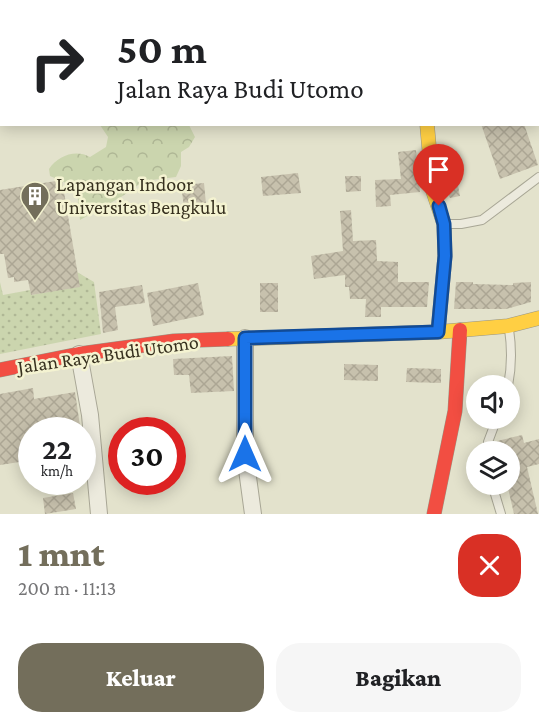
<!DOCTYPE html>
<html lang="id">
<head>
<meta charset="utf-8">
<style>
	body { margin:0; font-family:"Crimson Pro",serif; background:#f6f6f6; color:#202124; height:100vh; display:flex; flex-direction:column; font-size:22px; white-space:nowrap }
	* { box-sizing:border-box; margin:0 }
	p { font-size:20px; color:#757577 }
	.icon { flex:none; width:33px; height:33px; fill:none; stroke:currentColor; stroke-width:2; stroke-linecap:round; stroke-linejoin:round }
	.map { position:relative; height:514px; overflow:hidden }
	.drawer { display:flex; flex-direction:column; background:#fff; flex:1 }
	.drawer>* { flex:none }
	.banner { position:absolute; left:0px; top:0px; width:540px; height:126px; box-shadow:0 3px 15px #0003; background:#fff; color:#202124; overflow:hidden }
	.fabs { position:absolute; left:466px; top:375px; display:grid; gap:12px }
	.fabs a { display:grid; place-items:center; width:54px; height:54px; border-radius:50%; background:#fff; box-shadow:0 3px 15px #0003; font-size:30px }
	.speed { position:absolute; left:18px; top:417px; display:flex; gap:12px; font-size:30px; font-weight:700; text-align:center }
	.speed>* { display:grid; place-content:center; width:78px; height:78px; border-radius:50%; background:#fff; box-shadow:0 3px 15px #0003; line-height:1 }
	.speed small { font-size:15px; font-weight:400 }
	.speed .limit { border:9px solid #d22; background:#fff; color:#111 }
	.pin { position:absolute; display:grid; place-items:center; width:51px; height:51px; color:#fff; margin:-62px -26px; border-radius:50% 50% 50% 0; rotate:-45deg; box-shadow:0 0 6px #0007 }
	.pin .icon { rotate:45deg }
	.me { position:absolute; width:66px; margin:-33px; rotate:0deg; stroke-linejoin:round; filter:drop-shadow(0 0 4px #0008) }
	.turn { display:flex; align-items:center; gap:21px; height:126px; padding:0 18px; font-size:27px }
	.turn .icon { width:78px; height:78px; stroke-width:2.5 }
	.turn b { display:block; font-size:42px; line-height:51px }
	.round { display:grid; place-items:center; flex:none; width:63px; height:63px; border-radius:24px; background:#f6f6f6 }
	.summary { display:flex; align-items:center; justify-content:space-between; height:102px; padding:0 18px }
	h1 { font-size:36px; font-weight:800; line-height:45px; color:#736e5b }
	.cta { display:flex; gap:12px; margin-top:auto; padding:12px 18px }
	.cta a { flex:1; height:69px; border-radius:24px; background:#736e5b; color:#fff; font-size:24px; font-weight:800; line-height:69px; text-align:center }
	.cta a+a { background:#f6f6f6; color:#202124 }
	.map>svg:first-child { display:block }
</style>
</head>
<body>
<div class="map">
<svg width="539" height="514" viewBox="0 0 539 514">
	<defs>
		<pattern id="grass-dots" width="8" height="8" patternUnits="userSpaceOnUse" patternTransform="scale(1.5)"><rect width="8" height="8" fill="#cbd5ae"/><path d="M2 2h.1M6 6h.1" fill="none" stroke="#afb795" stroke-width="1.8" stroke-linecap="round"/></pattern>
		<pattern id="forest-crowns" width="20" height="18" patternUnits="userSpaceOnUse" patternTransform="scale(1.5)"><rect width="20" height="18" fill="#cbd5ae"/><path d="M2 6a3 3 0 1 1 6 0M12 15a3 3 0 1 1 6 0" fill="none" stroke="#afb795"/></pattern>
		<pattern id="building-cross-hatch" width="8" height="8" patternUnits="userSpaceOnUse" patternTransform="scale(1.5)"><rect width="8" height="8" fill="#c7c1ad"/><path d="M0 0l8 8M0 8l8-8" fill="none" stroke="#aca694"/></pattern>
	</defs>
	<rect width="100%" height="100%" fill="#e3e2cc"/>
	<path fill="url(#grass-dots)" d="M77 272 94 282 101 334 0 354V282L3 295 30 290 31 295 76 287Z"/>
	<path fill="url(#forest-crowns)" d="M53 0H189L190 1H53Z
		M100 125H189L195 137 189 147 181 152V166L176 177 144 181 121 197 80 220 77 190 73 186 50 176 49 169C58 156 75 149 90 157L106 147 108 137Z"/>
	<path fill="url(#building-cross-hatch)" d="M481 124H524L538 165 500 179Z
		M416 150 420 192 390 195 391 206 376 207 375 180 401 179 398 152Z
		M453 159 460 196 450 198 446 188 444 161Z
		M298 173 301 193 263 196 261 177Z
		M345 176H361V191L346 192Z
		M62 180 80 287 31 295 28 280 14 282V277L8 278 4 254H0V190Z
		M204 183 206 204 184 207 181 185Z
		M351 210 353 241 376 240 377 261 398 262V282H429L427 307H381V317H365L366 299H350L349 287H345V275L314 279 311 256 343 251 340 211Z
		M456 282H473V284L513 285V283L531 282V302L506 309H454Z
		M198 283 204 315 153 326 147 293Z
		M260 283H278V312H260Z
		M142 285 145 303 115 307 118 330 103 333 99 292Z
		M232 356 234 391 191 393 189 375H174L173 359Z
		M344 364 378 365V381L344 380Z
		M407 368 441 369V383L406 382Z
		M33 388 34 399 75 392 80 426 53 430H32V460L0 465V394Z
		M522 435 524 443 539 439V464L527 467 538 514H514L507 484H510V452H499L497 441Z
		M73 493 76 509 45 514 43 498Z"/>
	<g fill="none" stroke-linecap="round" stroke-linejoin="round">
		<g stroke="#a8a695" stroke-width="10">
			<path id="lane" d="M444 224H461L482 220 539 177
				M508 386C512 366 512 349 509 329
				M488 452V442L497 418
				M492 484 501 514"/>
		</g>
		<g stroke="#a8a695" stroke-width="18">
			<path id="street" d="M245 338V455L253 514
				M79 354 90 415 99 514"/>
		</g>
		<g stroke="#989585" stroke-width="15">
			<path id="slow" d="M427 124 433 191 444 224 445 256 438 332
				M228 339 438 332 508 326 539 318"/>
		</g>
		<g stroke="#989585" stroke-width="15">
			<path id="jam" d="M0 370 79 354 174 341 228 339
				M434 514 455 411 460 330"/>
		</g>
		<use href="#lane" stroke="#eceadd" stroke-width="8"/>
		<use href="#street" stroke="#eceadd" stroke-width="16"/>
		<use href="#slow" stroke="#ffcf43" stroke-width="14"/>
		<use href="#jam" stroke="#f24e42" stroke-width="14"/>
	</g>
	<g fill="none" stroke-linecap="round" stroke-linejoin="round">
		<g stroke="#114b97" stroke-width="15">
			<path id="route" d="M245 454V338L438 332 445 256 444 224 439 206"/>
		</g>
		<use href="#route" stroke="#1a73e8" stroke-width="10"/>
	</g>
	<defs>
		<g id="building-pin" transform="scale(1.5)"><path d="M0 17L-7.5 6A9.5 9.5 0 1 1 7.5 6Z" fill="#736e5b" stroke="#f4f3d1"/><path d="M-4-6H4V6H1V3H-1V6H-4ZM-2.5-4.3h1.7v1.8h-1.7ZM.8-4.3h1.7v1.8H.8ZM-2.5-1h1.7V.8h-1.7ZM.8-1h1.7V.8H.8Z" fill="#fff"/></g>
	</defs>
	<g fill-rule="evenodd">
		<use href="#building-pin" x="35" y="196"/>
	</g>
	<g text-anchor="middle" stroke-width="5" stroke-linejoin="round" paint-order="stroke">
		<g font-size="20" fill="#36301e" stroke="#f4f3d1" text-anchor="start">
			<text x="56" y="191">Lapangan Indoor<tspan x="56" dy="23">Universitas Bengkulu</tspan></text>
		</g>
		<g font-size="20" fill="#36301e" stroke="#f4f3d1">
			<text transform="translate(108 354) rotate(-8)" y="7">Jalan Raya Budi Utomo</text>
		</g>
	</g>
</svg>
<div class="fabs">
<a><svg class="icon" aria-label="sound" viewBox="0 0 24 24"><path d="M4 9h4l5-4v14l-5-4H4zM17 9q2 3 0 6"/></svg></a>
<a><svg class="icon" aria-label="layers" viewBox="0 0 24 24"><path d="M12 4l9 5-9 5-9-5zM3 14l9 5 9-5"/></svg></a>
</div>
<div class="speed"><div>22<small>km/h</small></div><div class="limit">30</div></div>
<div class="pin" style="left:439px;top:206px;background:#d93025"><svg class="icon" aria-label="arrive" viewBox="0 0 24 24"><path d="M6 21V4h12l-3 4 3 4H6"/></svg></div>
<svg class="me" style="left:245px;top:454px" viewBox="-20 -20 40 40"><path d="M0-17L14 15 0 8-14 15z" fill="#1a73e8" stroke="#fff" stroke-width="4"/></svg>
<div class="banner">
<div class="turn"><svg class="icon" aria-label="right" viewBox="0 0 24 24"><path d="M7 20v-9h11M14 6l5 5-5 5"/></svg><div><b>50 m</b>Jalan Raya Budi Utomo</div></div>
</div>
</div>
<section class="drawer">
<div class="summary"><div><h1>1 mnt</h1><p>200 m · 11:13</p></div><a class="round" style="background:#d93025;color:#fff"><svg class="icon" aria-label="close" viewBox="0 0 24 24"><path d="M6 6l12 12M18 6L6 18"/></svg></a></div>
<div class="cta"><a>Keluar</a><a>Bagikan</a></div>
</section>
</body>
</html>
